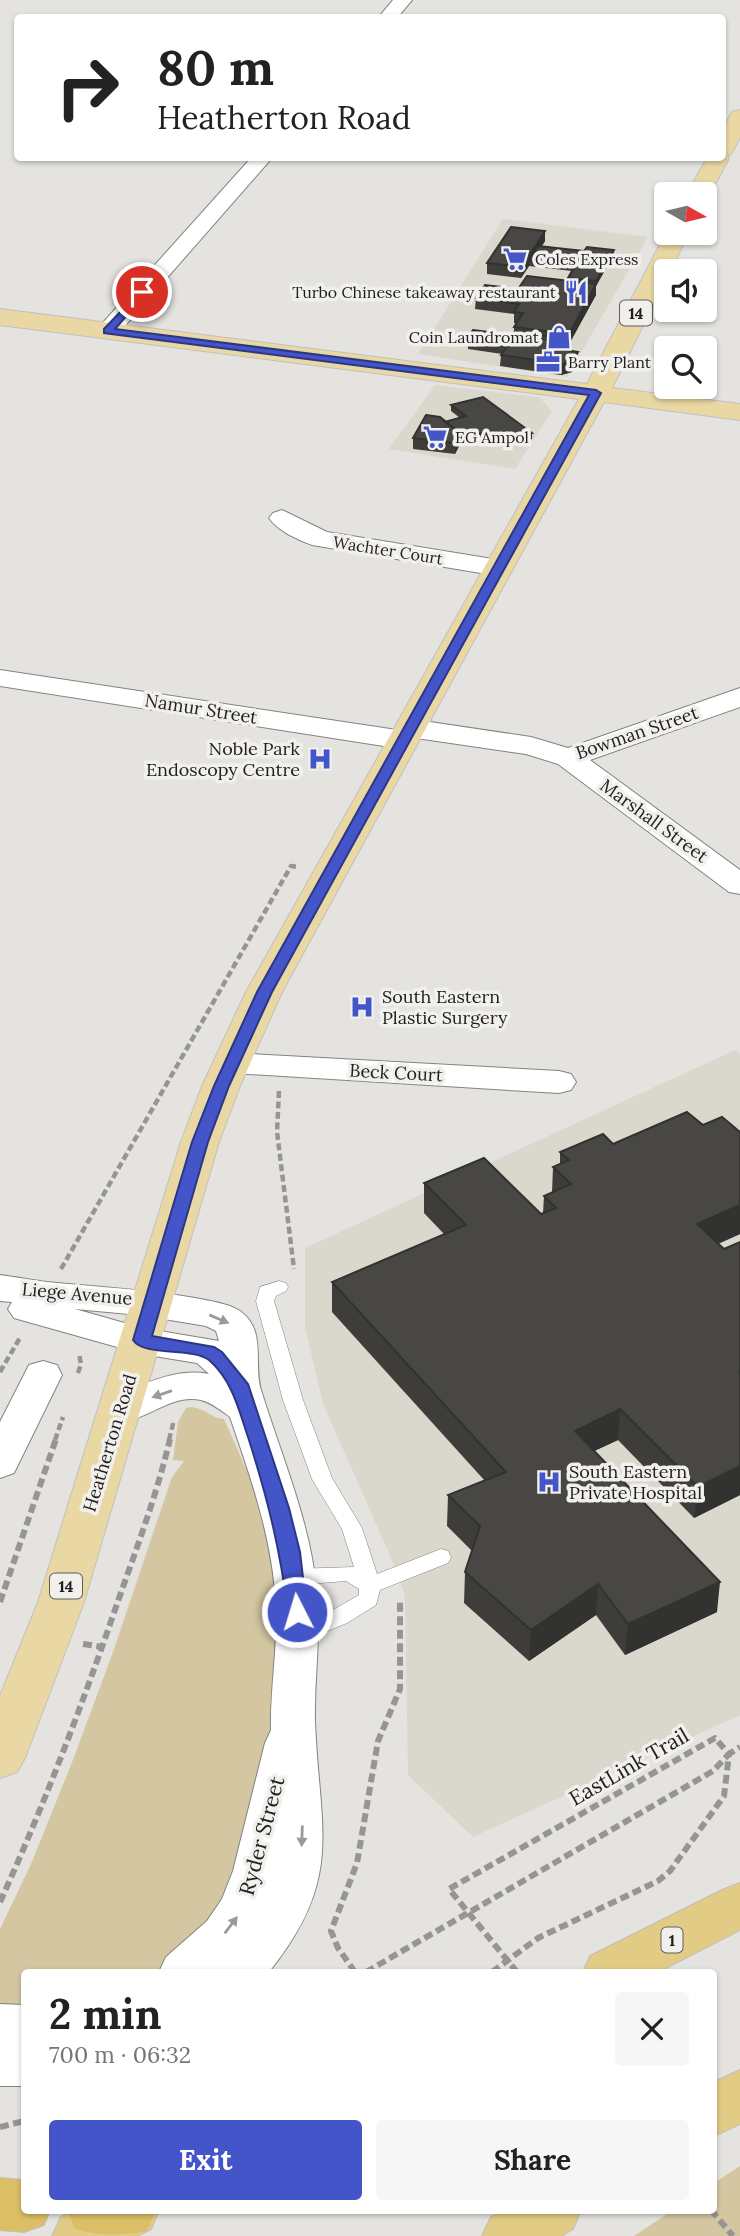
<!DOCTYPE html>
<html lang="en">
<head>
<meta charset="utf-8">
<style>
	body { margin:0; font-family:Lora,serif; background:#f6f6f6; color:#222; height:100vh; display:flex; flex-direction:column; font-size:26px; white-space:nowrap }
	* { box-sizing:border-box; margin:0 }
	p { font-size:23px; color:#767676 }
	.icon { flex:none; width:38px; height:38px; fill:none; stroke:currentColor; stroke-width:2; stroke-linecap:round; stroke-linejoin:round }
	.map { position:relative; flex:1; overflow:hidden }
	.side { position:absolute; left:21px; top:1969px; width:696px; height:245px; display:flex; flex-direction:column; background:#fff; border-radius:7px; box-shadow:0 2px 5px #0004 }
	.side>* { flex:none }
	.banner { position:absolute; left:14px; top:14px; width:712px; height:147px; border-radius:7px; box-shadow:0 2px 5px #0004; background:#fff; color:#222; overflow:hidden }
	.needle { width:46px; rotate:98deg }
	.controls { position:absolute; left:654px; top:182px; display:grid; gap:14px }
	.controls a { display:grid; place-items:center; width:63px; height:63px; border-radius:7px; background:#fff; box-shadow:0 2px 5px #0004; font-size:35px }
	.pin { position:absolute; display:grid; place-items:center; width:60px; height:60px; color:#fff; margin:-30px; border:4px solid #fff; border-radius:50%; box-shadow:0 2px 7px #0007 }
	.me { position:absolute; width:77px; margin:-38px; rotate:355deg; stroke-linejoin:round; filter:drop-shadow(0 0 5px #0008) }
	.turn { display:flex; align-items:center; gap:24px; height:147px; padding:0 28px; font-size:32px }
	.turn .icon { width:91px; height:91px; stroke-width:2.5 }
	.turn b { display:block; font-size:49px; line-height:60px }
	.round { display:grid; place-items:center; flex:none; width:74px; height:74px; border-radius:7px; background:#f6f6f6 }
	.summary { display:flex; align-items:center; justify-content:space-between; height:119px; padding:0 28px }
	h1 { font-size:42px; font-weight:700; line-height:52px }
	.cta { display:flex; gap:14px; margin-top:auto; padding:14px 28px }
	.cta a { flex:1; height:80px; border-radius:7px; background:#4355c9; color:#fff; font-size:28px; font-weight:700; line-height:80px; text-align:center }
	.cta a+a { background:#f6f6f6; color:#222 }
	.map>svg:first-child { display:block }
</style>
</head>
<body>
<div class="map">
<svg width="740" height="2236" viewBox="0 0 740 2236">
	<rect width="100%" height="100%" fill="#e4e3e0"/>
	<path fill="#dad7cc" d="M503 219 648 237 567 377 418 354Z
		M435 385 539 397 552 411 515 469 389 449Z
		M735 1050 740 1054V1715L473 1837 408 1775 405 1595 392 1560 323 1404 305 1327V1248Z"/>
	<path fill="#d3c6a1" d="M192 1407C206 1409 213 1419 224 1419L251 1480 268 1542 277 1613 271 1749 229 1897 200 1938 158 1972H24V2008L0 2009V1929L31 1864 71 1765 112 1655 172 1477 184 1461 173 1460 178 1422 186 1408Z
		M740 2166V2236H634L673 2210H714V2183Z"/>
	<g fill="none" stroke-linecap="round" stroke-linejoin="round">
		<g stroke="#848380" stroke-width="1">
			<path id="service" d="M279 1281 286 1283 288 1287 286 1291 276 1296 274 1301 303 1400 332 1478 362 1528 377 1574 441 1549 448 1551 451 1557 448 1563 380 1590 376 1605 347 1623 298 1643 290 1641 287 1635 290 1629 331 1611 359 1595V1589L346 1581 294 1585 287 1583 284 1577 287 1571 294 1569 354 1567 342 1529 312 1479 283 1400 256 1301 260 1287Z"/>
		</g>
		<g stroke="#848380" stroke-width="2">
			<path id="minor" d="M393 0H412L397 18H378Z
				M251 158H272L116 336H100L96 331 100 326Z
				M282 510 327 532 499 560 508 562 512 568 508 574 499 576 312 545C297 539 279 532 269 518L273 513Z
				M0 670 397 730 395 728 400 722 410 719 531 737 568 748 740 688V707L590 760 740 870V894L729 892 558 764 526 754 416 738 418 740 413 746 403 749 0 686Z
				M232 1053 559 1071 571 1074 576 1082 571 1090 559 1093 232 1073 220 1070 215 1063 220 1056Z
				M0 1275C16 1277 31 1280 47 1282 97 1287 146 1289 195 1298 209 1301 228 1303 240 1311 267 1330 253 1364 261 1390 282 1458 311 1523 317 1594 321 1637 314 1679 315 1721 319 1830 345 1877 269 1972H159L166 1957 207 1921 222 1899 233 1871 265 1743 271 1730C270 1689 278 1647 276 1606 273 1540 251 1478 230 1417 222 1411 212 1403 201 1400 167 1392 140 1430 106 1420L100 1410 106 1400C138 1387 174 1367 209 1374L197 1363 142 1354 14 1318 8 1309 12 1302 0 1301ZM75 1309 140 1315 206 1326 216 1331 219 1341 142 1328Z
				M43 1361 57 1365 62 1375 14 1473 0 1478V1422L29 1365Z
				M0 2004 24 2005V2086H0Z"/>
		</g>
		<g stroke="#c1c0c0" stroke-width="2">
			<path id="primary" d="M740 110V138L731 154 727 155 729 158 710 194 705 199V194H687L707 158H723V129L732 112Z
				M667 231 689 233 670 271H667V277L612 388 740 404V420L604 402 282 992 240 1086 219 1142 84 1602 25 1758 17 1772 0 1778V1696L38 1602 181 1142 202 1086 246 992 579 399 0 325V309L587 384Z"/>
		</g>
		<g stroke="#c1c0c0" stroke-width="2">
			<path id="trunk" d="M740 1883V1930L658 1972H583L590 1956 722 1890Z
				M740 2070V2124L714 2136V2082Z
				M74 2210H159L151 2229 137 2236H52L61 2217Z
				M502 2210H581L573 2229 561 2236H482L491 2217Z"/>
		</g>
		<g stroke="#c1c0c0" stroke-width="2">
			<path id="motorway" d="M0 2178 24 2180V2210H50L44 2225 24 2232 0 2230Z
				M67 2210H155V2212L147 2231C123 2236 98 2236 75 2229Z"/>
		</g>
		<path stroke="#969593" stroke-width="4.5" stroke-dasharray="7 3.5" stroke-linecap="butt" d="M279 1091 277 1132 294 1269
			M61 1269 291 866 298 867
			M0 1372 21 1336
			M78 1373 81 1364 79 1354
			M55 1440 63 1417
			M169 1440 174 1420"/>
		<path stroke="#969593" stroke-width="6" stroke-dasharray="9 4.5" stroke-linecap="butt" d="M0 1602 56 1439
			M83 1644 103 1647
			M0 1902C45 1803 83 1703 118 1601 137 1547 157 1494 170 1439
			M355 1972 338 1948 331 1931 357 1863 378 1741 400 1689V1599
			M366 1972 713 1771 729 1754 715 1738 708 1742
			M492 1972 538 1938 658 1881 670 1871 724 1796 729 1754 740 1747
			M0 2127 24 2121
			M711 2210 733 2236"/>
		<use href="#service" fill="#fff" fill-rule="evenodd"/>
		<use href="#minor" fill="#fff" fill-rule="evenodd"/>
		<use href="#primary" fill="#e9d8a3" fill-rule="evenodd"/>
		<use href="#trunk" fill="#e2cb84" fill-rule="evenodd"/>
		<use href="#motorway" fill="#dbbe65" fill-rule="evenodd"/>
		<path stroke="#969593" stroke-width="6" stroke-dasharray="9 4.5" stroke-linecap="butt" d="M517 1972 449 1889 708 1742"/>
	</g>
	<path fill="#3e3d3a" d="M545 231V241L542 246 613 256 596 286V295L566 350 578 352V363L572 372 561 375 500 366 501 355 502 354 468 349V338L512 335 514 332V327L516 323H514V314L475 309 476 298 518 289 568 281V278L572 271 529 266 521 278 487 274V263Z
		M451 405 532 439 503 447 490 437 460 444 455 454 413 449V438L445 422 460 418 451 411Z
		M703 1125 740 1132V1234L718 1244 724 1249 740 1242V1495L694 1518 618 1440 594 1451 717 1612 625 1655 596 1615 529 1661 464 1603 465 1572 472 1551 447 1526 448 1495 485 1481 332 1312V1282L444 1234 424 1213V1183L541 1214 543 1213 544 1196 552 1192 553 1167 560 1164V1152L613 1144Z"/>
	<path fill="#323230" d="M545 231V241L532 261H529V266L521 278 522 267Z
		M614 250 613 256 596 286V295L560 360V349L564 342 569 339V334L596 285V281Z
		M578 352V363L572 372 561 375 562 364Z
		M490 431V437L460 444 455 454V443L460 433Z
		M532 433V439L503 447V441Z
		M740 1205V1234L694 1254 697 1224Z
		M620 1409 618 1440 573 1461 575 1431Z
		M740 1466V1495L694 1518 698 1487Z
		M720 1582 717 1612 625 1655 628 1624Z
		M598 1584 596 1615 529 1661 531 1630Z"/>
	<path fill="#484744" stroke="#323230" stroke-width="2" d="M511 227 545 231 522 267 487 263Z
		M538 246 584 251 587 247 614 250 596 281 568 278 575 266 529 261Z
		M527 276 596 284 569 334 514 327 523 313 514 312 519 304 476 298 485 285 518 289Z
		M473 330 564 342 560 349 578 352 572 361 562 364 501 355 509 344 468 338Z
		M514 332 569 339 564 347V342L512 335Z
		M483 397 532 433 503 441 490 431 460 438V433L445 422 466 416 451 405Z
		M426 415 440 417 460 433 455 443 413 438Z
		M687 1112 703 1125 722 1117 740 1132V1205L697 1224 724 1249 740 1242V1371L739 1372 740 1373V1466L698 1487 620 1409 575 1431 720 1582 628 1624 598 1584 531 1630 465 1572 480 1526 448 1495 506 1472 332 1282 466 1225 424 1183 484 1158 541 1214 556 1208 544 1196 571 1184 553 1167 569 1160 560 1152 603 1134 613 1144Z"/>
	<defs><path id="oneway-solid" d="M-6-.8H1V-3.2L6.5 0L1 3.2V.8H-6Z" transform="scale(1.75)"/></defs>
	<g fill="#9b9a9a">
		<use href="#oneway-solid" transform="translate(219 1319) rotate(23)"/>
		<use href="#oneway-solid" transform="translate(162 1394) rotate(161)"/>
		<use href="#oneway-solid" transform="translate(302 1836) rotate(92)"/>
		<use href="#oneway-solid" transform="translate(231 1925) rotate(-53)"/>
	</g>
	<path fill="#4355c9" stroke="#2c3783" stroke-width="2" d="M142 289 147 292 115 329 596 390 601 393 272 992 229 1086 208 1142 152 1336 214 1347 222 1352 248 1384 289 1508 300 1552 307 1612 304 1617 297 1619 290 1617 288 1612C280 1549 268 1500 249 1440 239 1411 233 1381 209 1360 192 1347 144 1357 133 1340L192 1142 214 1086 257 992 589 395 104 333V329Z"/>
	<defs>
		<g id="supermarket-bare" transform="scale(1.89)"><path d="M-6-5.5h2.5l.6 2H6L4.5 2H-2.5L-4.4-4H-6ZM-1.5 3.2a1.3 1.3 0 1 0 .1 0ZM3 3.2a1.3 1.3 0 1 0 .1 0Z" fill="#4355c9" stroke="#f1f0ed" stroke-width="2.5" paint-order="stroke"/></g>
		<g id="restaurant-bare" transform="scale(1.89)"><path d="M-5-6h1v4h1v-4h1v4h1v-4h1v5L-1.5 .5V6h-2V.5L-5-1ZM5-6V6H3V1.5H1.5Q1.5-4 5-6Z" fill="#4355c9" stroke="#f1f0ed" stroke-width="2.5" paint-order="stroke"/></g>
		<g id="shop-bare" transform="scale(1.89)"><path d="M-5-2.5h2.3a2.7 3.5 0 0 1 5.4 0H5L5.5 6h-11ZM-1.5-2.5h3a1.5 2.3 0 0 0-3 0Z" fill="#4355c9" stroke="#f1f0ed" stroke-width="2.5" paint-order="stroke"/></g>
		<g id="office-bare" transform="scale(1.89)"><path d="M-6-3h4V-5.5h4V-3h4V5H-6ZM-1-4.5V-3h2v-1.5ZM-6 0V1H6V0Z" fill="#4355c9" stroke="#f1f0ed" stroke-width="2.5" paint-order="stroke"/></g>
		<g id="hospital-bare" transform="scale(1.89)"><path d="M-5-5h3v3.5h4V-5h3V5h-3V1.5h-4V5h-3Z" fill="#4355c9" stroke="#f1f0ed" stroke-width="2.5" paint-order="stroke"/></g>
	</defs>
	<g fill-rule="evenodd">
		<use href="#supermarket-bare" x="515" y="259"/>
		<use href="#restaurant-bare" x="576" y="292"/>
		<use href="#shop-bare" x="559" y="337"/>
		<use href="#office-bare" x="548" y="362"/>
		<use href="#supermarket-bare" x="435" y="437"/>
		<use href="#hospital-bare" x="320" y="759"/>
		<use href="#hospital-bare" x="362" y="1007"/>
		<use href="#hospital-bare" x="549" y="1482"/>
	</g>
	<g text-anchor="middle" stroke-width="7" stroke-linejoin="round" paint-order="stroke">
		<g font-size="16" fill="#201f1e" stroke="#f1f0ed" text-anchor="start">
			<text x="535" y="265">Coles Express</text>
			<text x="556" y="298" text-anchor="end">Turbo Chinese takeaway restaurant</text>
			<text x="539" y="343" text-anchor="end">Coin Laundromat</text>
			<text x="568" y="368">Barry Plant</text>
			<text x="455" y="443">EG Ampol</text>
		</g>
		<g fill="#f1f0ed" stroke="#5f5e5c" stroke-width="2">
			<rect x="620" y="300.5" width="32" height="25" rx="5"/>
			<rect x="50" y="1573.5" width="32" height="25" rx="5"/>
			<rect x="661.5" y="1927.5" width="21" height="25" rx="5"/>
		</g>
		<g font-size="16" font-weight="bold" fill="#201f1e">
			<text x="636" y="319">14</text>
			<text x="66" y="1592">14</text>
			<text x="672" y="1946">1</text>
		</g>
		<g font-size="16" fill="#201f1e" stroke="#f1f0ed">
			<text transform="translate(388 550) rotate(9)" y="6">Wachter Court</text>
		</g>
		<g font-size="18" fill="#201f1e" stroke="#f1f0ed">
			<text transform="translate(201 709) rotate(9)" y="6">Namur Street</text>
			<text transform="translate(637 733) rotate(-19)" y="6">Bowman Street</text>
			<text transform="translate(654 821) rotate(36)" y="6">Marshall Street</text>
			<text transform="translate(396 1073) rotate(3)" y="6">Beck Court</text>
			<text transform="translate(77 1294) rotate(5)" y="6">Liege Avenue</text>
			<text transform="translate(110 1443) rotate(-73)" y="6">Heatherton Road</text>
		</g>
		<g font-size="18" fill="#201f1e" stroke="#f1f0ed" text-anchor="start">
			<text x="300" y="755" text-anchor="end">Noble Park<tspan x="300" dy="21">Endoscopy Centre</tspan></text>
			<text x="382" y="1003">South Eastern<tspan x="382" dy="21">Plastic Surgery</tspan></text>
			<text x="569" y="1478">South Eastern<tspan x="569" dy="21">Private Hospital</tspan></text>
		</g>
		<g font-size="21" fill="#201f1e" stroke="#f1f0ed">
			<text transform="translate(629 1767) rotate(-30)" y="7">EastLink Trail</text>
			<text transform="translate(262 1836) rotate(-75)" y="7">Ryder Street</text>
		</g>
	</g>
</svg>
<div class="controls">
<a><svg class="needle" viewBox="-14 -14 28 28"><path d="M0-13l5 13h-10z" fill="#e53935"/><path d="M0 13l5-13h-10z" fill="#767676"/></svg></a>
<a><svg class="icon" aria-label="sound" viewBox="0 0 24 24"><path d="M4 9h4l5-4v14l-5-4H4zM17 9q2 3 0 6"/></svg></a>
<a><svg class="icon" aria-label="search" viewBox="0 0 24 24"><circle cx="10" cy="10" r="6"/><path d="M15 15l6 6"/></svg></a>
</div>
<div class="pin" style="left:142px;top:292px;background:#d93025"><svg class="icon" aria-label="arrive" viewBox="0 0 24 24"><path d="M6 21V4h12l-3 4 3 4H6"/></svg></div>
<svg class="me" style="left:297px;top:1612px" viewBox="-20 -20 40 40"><circle r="17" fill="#4355c9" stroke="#fff" stroke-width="3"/><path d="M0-11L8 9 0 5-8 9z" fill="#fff"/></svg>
<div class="banner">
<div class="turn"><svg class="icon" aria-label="right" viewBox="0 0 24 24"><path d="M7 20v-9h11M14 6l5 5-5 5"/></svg><div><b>80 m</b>Heatherton Road</div></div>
</div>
<section class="side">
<div class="summary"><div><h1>2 min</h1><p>700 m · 06:32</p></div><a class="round"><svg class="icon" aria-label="close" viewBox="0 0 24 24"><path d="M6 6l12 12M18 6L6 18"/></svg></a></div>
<div class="cta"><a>Exit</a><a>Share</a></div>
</section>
</div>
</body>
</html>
